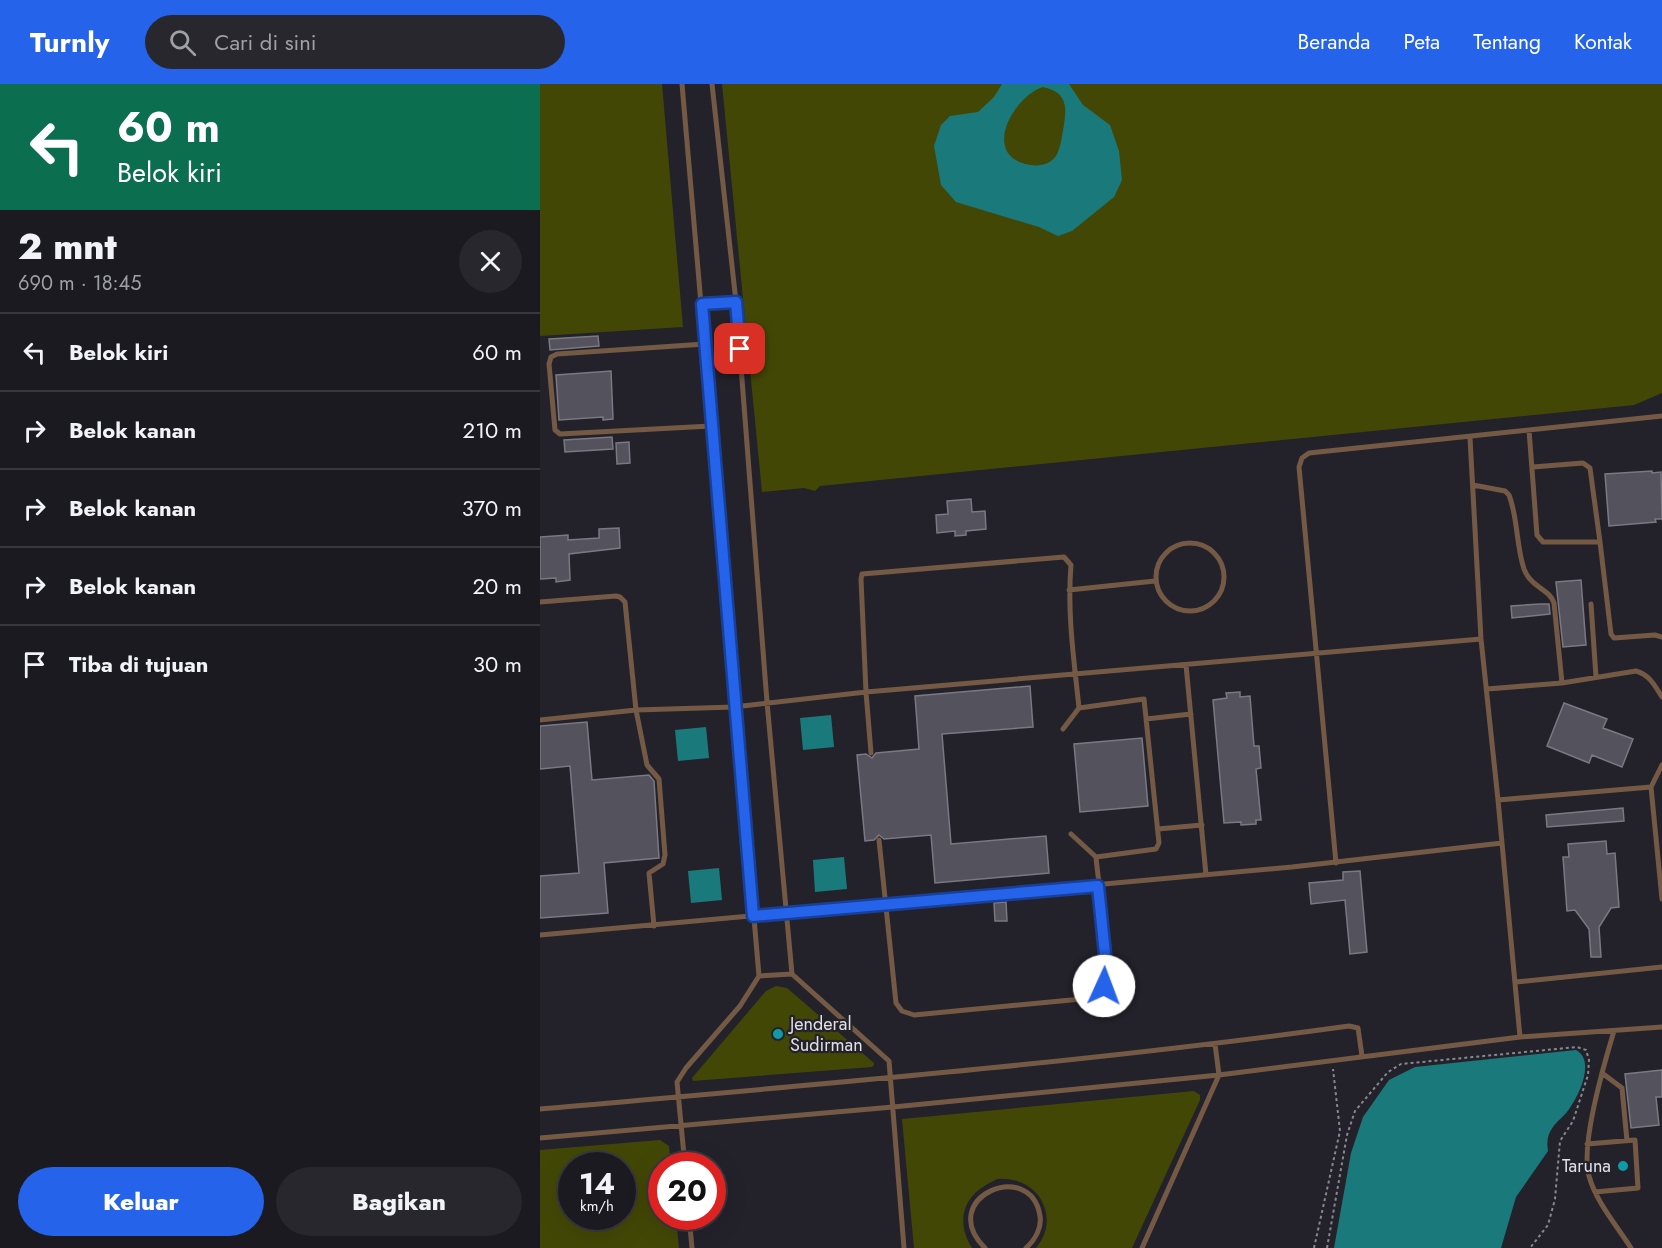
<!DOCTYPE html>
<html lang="id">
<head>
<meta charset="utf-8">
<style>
	body { margin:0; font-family:Jost,sans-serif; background:#27272d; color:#f1f3f6; height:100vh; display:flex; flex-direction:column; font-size:22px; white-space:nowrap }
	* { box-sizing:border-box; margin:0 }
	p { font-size:20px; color:#9fa1a5 }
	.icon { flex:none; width:33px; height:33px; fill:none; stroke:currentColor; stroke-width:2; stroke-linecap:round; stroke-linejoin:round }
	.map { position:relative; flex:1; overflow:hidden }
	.details { display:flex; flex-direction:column; background:#1a1a20; width:540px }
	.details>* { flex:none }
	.banner { background:#0b6e4f; color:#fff; overflow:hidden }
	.speed { position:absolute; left:18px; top:1068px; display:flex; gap:12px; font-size:30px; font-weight:700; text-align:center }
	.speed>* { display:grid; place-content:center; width:78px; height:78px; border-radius:50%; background:#1a1a20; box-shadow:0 6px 24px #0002,0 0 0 2px #38383e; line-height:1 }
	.speed small { font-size:15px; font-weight:400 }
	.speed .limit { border:9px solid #d22; background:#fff; color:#111 }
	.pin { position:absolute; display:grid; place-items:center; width:51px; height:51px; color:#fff; margin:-26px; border-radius:12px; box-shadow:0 3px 9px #0006 }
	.me { position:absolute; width:66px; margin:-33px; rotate:2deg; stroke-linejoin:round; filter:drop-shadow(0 0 4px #0008) }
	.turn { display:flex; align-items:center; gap:21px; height:126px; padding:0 18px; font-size:27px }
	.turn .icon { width:78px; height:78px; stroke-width:2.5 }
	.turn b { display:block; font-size:42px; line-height:51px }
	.round { display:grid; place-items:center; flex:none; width:63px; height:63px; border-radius:32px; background:#27272d }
	.summary { display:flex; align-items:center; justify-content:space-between; height:102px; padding:0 18px }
	h1 { font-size:36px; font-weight:800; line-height:45px }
	.button { display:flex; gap:12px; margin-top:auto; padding:12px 18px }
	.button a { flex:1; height:69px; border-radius:36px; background:#2563eb; color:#fff; font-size:24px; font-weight:800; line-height:69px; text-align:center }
	.button a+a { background:#27272d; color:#f1f3f6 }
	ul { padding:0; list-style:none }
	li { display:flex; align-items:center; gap:18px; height:78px; padding:0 18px; border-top:2px solid #38383e }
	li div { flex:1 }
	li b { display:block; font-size:22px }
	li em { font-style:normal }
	header { display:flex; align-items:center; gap:36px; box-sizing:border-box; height:84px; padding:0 30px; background:#2563eb; color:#fff }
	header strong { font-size:28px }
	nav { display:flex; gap:33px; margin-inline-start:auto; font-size:21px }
	.search { width:420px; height:54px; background:#27272d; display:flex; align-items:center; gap:15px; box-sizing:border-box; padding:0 21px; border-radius:33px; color:#9fa1a5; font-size:22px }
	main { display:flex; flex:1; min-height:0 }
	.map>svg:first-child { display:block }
</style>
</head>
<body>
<header>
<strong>Turnly</strong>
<div class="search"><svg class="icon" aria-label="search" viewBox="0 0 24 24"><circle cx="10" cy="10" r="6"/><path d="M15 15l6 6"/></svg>Cari di sini</div>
<nav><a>Beranda</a><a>Peta</a><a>Tentang</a><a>Kontak</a></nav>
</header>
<main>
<section class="details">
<div class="banner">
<div class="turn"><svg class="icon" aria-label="left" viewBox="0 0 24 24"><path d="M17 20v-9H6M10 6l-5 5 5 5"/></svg><div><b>60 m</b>Belok kiri</div></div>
</div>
<div class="summary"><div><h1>2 mnt</h1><p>690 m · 18:45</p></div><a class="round"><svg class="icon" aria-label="close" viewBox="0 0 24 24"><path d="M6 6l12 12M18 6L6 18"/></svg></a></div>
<ul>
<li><svg class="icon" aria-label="left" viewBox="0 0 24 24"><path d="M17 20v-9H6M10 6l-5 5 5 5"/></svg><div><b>Belok kiri</b></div><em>60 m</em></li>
<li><svg class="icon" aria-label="right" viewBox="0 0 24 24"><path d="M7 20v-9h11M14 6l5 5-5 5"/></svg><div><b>Belok kanan</b></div><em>210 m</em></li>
<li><svg class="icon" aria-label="right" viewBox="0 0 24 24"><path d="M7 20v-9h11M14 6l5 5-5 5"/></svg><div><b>Belok kanan</b></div><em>370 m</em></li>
<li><svg class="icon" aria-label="right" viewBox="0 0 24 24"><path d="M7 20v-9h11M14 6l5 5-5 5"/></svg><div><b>Belok kanan</b></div><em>20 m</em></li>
<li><svg class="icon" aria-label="arrive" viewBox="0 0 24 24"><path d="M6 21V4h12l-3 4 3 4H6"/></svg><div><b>Tiba di tujuan</b></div><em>30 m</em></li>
</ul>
<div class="button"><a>Keluar</a><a>Bagikan</a></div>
</section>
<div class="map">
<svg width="1122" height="1164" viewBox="0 0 1122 1164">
	<rect width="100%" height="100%" fill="#23222b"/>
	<path fill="#434706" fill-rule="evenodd" d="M0 0H122L143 243 0 252Z
		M182 0H1122V309L1094 321 280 402 275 407 264 404 222 408Z
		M236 902 247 904 334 979V981L332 983 153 997 152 994 226 907Z
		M654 1007 660 1011V1016L592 1164H496C506 1152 509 1139 505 1125 500 1105 479 1093 458 1095 454 1096 450 1099 446 1101 421 1115 417 1141 432 1164H374L362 1035Z
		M120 1056 129 1062 131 1081 122 1082V1132L136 1133 139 1164H0V1066ZM32 1082H82V1132H32Z"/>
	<path fill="#1a7a7b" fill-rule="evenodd" d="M462 0H529L543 21 570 41 579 67 582 96 574 113 532 147 518 152 499 143 416 118 401 101 394 62 401 41 410 32 438 28 454 13ZM503 3C510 5 518 7 522 14 527 23 525 31 524 41 522 50 521 64 516 72 507 85 486 83 474 75 448 56 479 10 503 3Z
		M291 631 294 663 263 666 260 634Z
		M166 643 169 674 138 677 135 646Z
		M304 773 307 805 275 808 273 776Z
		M179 784 182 816 151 819 148 787Z
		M1036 966C1055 976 1040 1009 1031 1022 1026 1032 1015 1037 1010 1048 1007 1054 1007 1060 1008 1067L976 1113 961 1164H794L811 1069 823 1033 849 996 875 983Z"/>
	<path fill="#54535d" stroke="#797883" stroke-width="1.5" d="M58 252 59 262 10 266 9 255Z
		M71 287 73 335 63 336V333L19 336 16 291Z
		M72 353 73 365 25 368 24 356Z
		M89 358 90 379 77 380 76 359Z
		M1112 387V389L1121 388 1122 435H1115L1116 438 1069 442 1065 390Z
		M431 415 432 428 445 427 446 445 426 447V451L415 452V447L397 449 396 431 408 430 407 417Z
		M79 444 80 464 29 470 30 496 16 498V494L0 495V453L28 451V456L59 454V445Z
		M1041 496 1046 561 1023 563 1016 498Z
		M1000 520H1009L1010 530 972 534 971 522Z
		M490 602 493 643 402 650 411 760 506 752 509 789 395 799 391 751 344 755 339 751 334 756 325 757 317 671 326 670 332 674 336 669 379 665 375 612Z
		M700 608V613L710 612 714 662H719L721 684 716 685 721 736H716V740L701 741V738L684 739 673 616 687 614 686 609Z
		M1024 619 1067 635 1063 644 1093 655 1082 683 1052 671 1049 679 1007 662Z
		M47 638 52 696 109 691 114 697 119 774 64 779 68 829 0 834V792L39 789 30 682 0 685V642Z
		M602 654 608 722 540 728 534 660Z
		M1083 724 1084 737 1007 743 1006 731Z
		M1066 757 1067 770 1075 769 1079 823 1071 824 1059 843 1061 873H1051L1049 845 1035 826 1027 827 1023 773H1029L1028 760Z
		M820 787 827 868 810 870 805 816 771 820 769 799 803 796V788Z
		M466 818 467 837H455L454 819Z
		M1122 986V1013H1116L1119 1041 1091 1044 1085 990Z"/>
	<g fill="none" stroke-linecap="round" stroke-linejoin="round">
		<path stroke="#898890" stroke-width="2" stroke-dasharray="3 3" stroke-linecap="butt" d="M774 1164 800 1047 793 985
			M787 1164 807 1051 815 1027 848 988 861 980 1037 963 1046 966 1049 976 1048 991 1033 1037 1020 1057 1015 1115 1008 1141 990 1164"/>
		<path stroke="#745a45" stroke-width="5" d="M142 0 219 892 200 922 146 984 137 998 145 1082
			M172 0 196 218 227 618 252 890 349 977 364 1164
			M162 220 196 218
			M165 260 17 270 11 273 9 280 15 346 20 350 171 342
			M989 346 997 451 1003 458H1060L1071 550 1074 554 1115 551 1122 553
			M930 354 941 555 958 716 980 953 1122 943
			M993 383 1043 379 1050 384 1060 458
			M933 401 965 407 969 411C978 434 976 461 984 485 991 504 1010 505 1014 519L1022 599
			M616 493a34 34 0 1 1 68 0a34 34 0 1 1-68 0Z
			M529 506 615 497
			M0 518 76 512 80 513 85 518 96 626 107 681 119 695 125 771 123 780 109 789 114 842
			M1051 520 1056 593
			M646 581 666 791
			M947 605 1022 599 1096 587C1110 591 1115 602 1122 613
			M606 635 651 630
			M0 636 96 626 194 623 326 608 941 555
			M523 645 539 624
			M331 669 326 608 321 495 322 490 524 473 531 481C527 529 534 576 539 624L604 615 619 759 616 765 556 773C559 807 571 869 564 901 563 909 558 910 552 914L374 931 362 927 356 919 339 756
			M1111 703 1122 815
			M958 716 1111 703 1122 681
			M618 745 662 741
			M531 750 556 773
			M796 779 759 383 762 374 769 369 1122 332
			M0 851 752 783 962 759
			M219 892 252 890
			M976 898 1122 883
			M1074 947C1064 980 1040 1061 1049 1092 1056 1118 1077 1142 1091 1164
			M1062 989 1082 1004 1087 1057
			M0 1025C270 1001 541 979 809 942L818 944 822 972
			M0 1054 353 1023 679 991 980 953
			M1047 1060 1095 1056 1098 1104 1055 1108
			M149 1132 152 1164
			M445 1164C395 1114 491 1073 500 1132 502 1144 495 1156 486 1164
			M602 1164 679 991 675 960"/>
	</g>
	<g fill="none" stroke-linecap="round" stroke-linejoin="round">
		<g stroke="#184099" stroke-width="15">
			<path id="route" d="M200 265 196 218 162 220 213 832 558 802 565 870 564 902"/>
		</g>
		<use href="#route" stroke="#2563eb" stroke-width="10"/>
	</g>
	<g fill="#0f9aa8" stroke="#23222b" stroke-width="2">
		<circle cx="238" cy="950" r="6"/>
		<circle cx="1083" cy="1082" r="6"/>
	</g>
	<g text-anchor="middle" stroke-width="4.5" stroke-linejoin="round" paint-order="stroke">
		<g font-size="18" fill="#e0dfe5" stroke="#23222b" text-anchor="start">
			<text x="250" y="946">Jenderal<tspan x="250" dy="21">Sudirman</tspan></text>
			<text x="1071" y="1088" text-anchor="end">Taruna</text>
		</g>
	</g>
</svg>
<div class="speed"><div>14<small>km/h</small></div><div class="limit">20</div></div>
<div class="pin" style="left:200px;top:265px;background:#d93025"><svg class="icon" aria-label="arrive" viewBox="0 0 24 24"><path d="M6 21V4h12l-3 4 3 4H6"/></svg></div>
<svg class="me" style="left:564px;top:902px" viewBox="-20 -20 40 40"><circle r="19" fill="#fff"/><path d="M0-13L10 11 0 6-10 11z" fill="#2563eb"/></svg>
</div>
</main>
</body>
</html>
